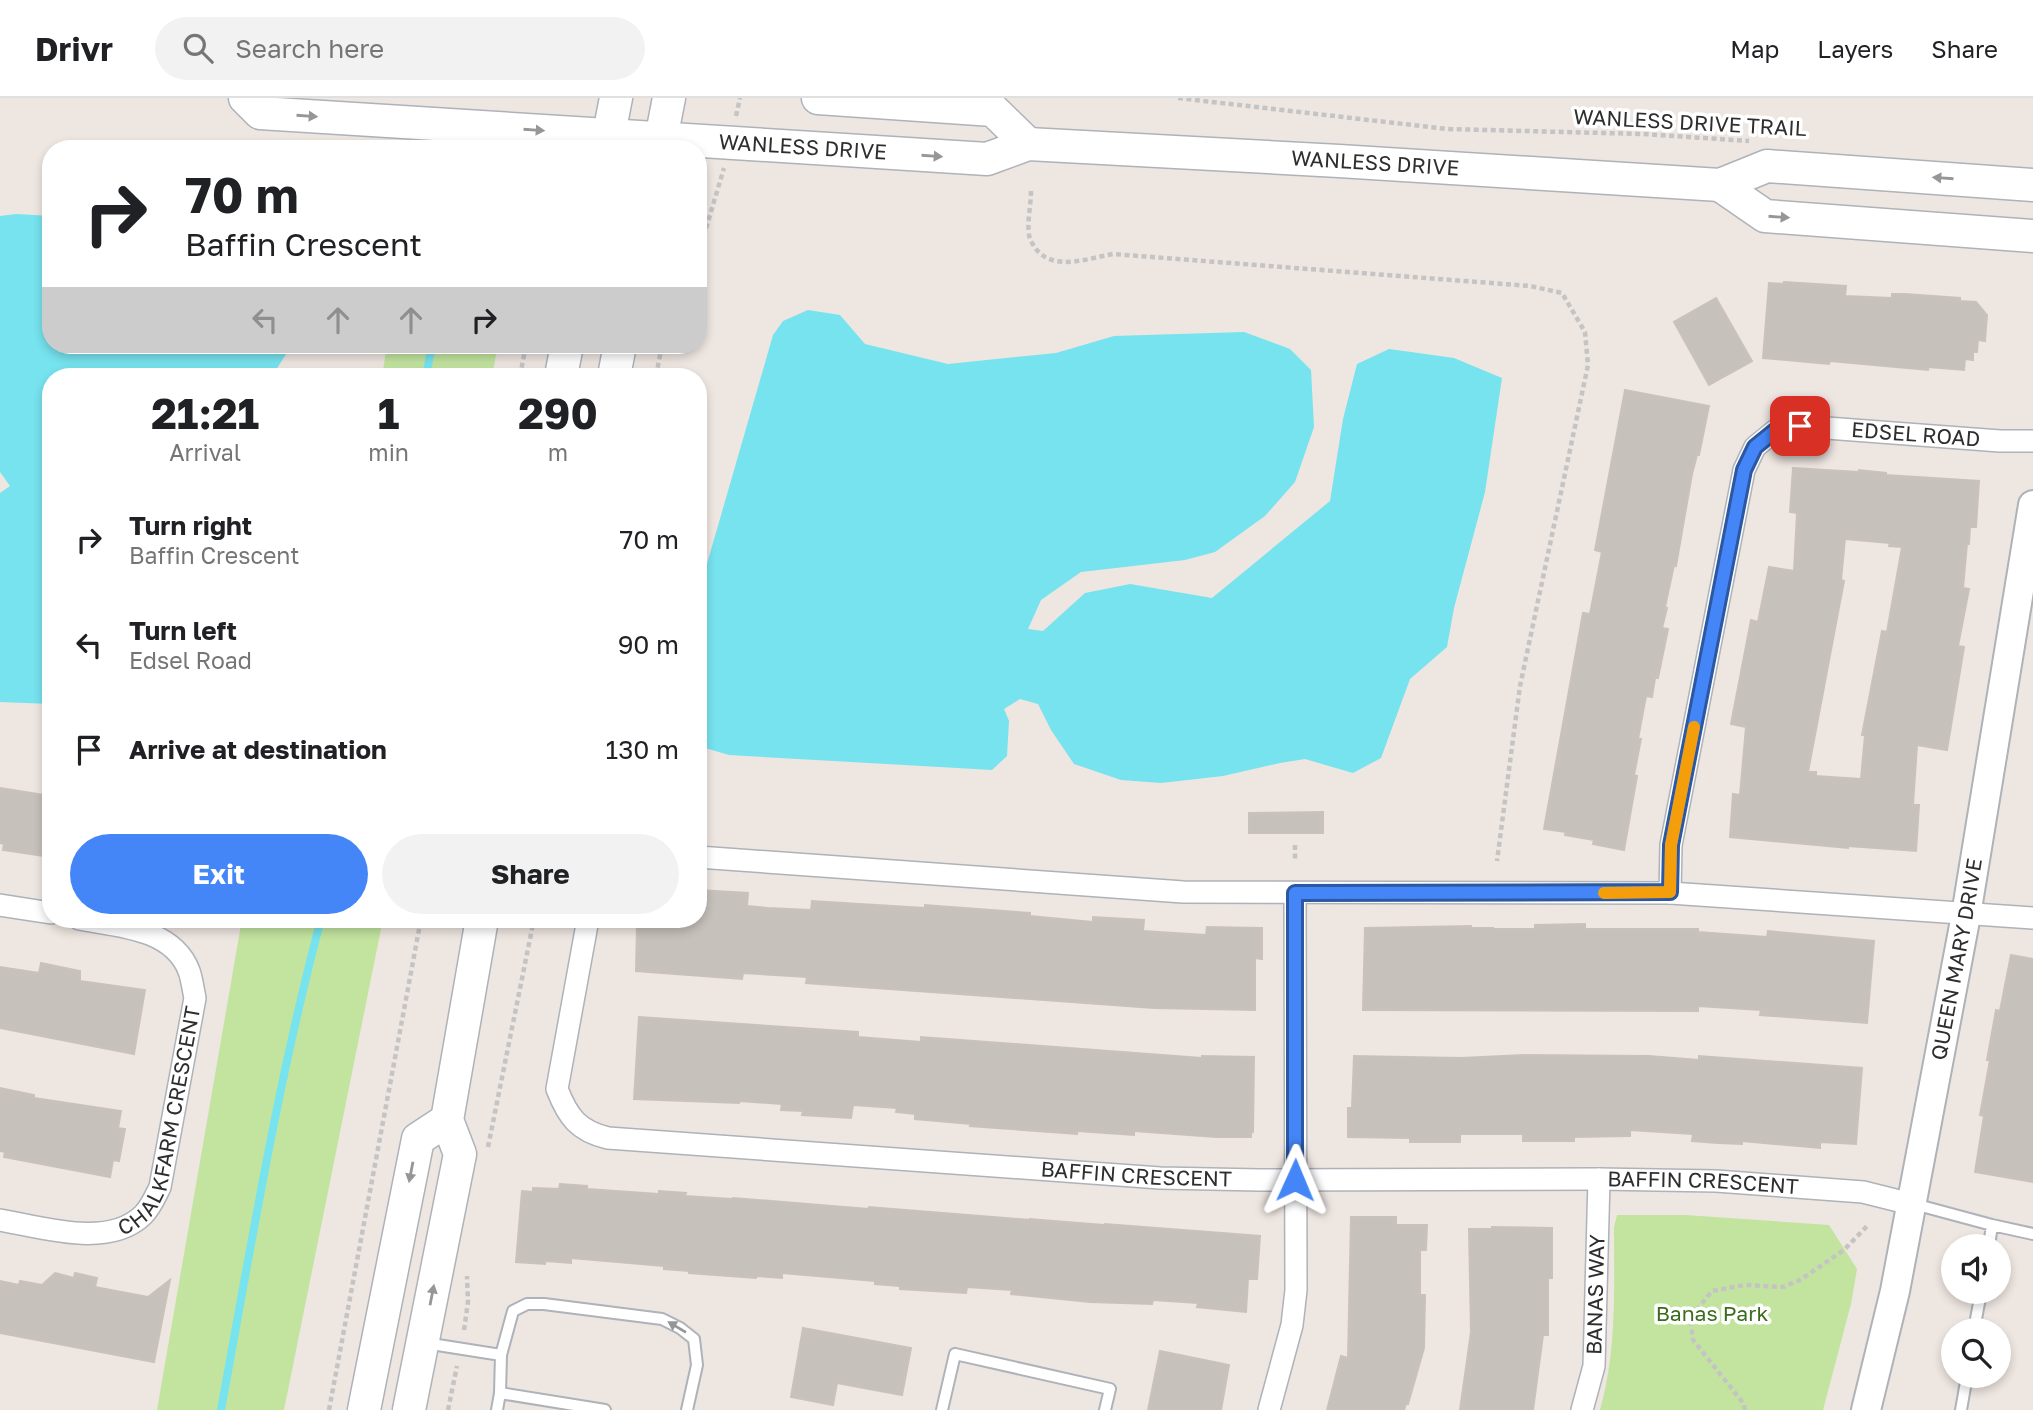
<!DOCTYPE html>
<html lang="en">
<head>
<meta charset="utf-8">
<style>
	body { margin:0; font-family:"Golos Text",sans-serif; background:#f2f2f2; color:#202124; height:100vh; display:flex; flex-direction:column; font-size:26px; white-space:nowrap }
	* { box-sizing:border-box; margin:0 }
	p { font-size:23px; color:#757577 }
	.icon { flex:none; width:38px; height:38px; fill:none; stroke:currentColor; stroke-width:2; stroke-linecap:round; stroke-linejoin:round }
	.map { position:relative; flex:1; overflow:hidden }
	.panel { position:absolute; left:42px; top:270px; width:665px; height:560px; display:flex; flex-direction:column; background:#fff; border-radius:28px; box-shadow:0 4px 10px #0003 }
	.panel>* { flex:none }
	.guide { position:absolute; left:42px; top:42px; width:665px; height:214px; border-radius:28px; box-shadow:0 4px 10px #0003; background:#fff; color:#202124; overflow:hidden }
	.tools { position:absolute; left:1941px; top:1136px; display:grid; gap:14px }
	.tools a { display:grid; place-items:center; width:70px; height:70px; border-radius:50%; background:#fff; box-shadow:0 4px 10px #0003; font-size:35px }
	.pin { position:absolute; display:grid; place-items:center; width:60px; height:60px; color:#fff; margin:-30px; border-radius:14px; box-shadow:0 4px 10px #0006 }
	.me { position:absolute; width:77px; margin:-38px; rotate:1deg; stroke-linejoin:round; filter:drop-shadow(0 0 5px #0008) }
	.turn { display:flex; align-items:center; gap:24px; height:147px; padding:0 28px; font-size:32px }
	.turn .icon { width:91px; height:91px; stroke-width:2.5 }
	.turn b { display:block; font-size:49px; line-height:60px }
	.lanes { display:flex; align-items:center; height:66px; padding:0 28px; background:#0003; justify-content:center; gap:35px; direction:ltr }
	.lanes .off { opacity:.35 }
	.eta { display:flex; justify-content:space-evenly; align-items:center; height:119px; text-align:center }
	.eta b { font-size:42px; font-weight:700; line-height:49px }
	.primary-button { display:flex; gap:14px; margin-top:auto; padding:14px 28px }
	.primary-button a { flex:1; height:80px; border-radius:42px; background:#4486f8; color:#fff; font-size:28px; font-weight:700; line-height:80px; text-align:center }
	.primary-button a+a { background:#f2f2f2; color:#202124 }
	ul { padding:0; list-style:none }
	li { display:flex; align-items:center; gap:21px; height:105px; padding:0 28px }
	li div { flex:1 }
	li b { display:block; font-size:26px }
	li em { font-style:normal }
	header { display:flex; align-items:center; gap:42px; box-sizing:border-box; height:98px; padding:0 35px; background:#fff; border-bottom:2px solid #e0e0e0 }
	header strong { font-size:33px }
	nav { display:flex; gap:38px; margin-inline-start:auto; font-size:24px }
	.search { width:490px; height:63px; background:#f2f2f2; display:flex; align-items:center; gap:18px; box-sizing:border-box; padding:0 24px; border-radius:38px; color:#757577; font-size:26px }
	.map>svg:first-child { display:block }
</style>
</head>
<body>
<header>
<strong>Drivr</strong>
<div class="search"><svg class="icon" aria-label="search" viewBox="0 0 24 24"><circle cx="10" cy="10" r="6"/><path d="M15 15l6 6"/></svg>Search here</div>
<nav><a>Map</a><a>Layers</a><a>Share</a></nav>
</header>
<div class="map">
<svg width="2033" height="1312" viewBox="0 0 2033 1312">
	<rect width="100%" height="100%" fill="#eee6e1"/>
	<path fill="#c2e49f" d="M387 247H498L492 278H382Z
		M242 821H383L284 1312H157Z
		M1617 1117H1685L1829 1127 1857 1171 1851 1206 1823 1312H1600C1617 1252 1614 1191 1614 1129Z"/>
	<path fill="#76e3ee" d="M16 116 51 118V247H292L272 278H51V606L0 604V395L10 388 0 374V118Z
		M808 212 840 217 865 246 948 266 1056 255 1114 238 1244 234 1290 251 1311 272 1314 329 1295 384 1265 418 1215 454 1185 462 1081 474 1041 502 1028 531 1043 533 1085 495 1130 486 1212 500 1330 403 1343 321 1357 266 1389 251 1454 260 1502 280 1485 394 1454 510 1447 549 1410 581 1381 660 1353 675 1305 661 1280 665 1223 678 1161 685 1121 682 1074 666 1051 632 1038 606 1020 601 1004 611 1009 623 1007 658 992 672 729 657 698 648V497L773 237 783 223Z"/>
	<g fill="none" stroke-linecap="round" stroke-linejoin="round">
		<path stroke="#76e3ee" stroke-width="8" d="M426 278 432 247
			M221 1312C251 1148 278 982 321 821"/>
	</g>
	<path fill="#c7c1bc" stroke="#cac2ba" stroke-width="2" fill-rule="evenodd" d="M1784 184 1846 188 1845 198 1892 200V196H1905L1960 200V203L1976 204 1987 217 1985 243 1978 242 1977 254H1973V262L1965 261 1964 272 1928 269V272L1830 263 1829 266 1763 260 1769 185 1784 186Z
		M1716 200 1752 263 1709 287 1674 224Z
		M1625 292 1709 308 1699 357H1697L1692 376 1676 468 1674 467 1665 509 1667 510 1662 530 1668 531 1658 580H1655L1652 599 1646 598 1638 641H1641L1634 677 1637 678 1624 752 1593 746 1594 742 1565 737 1566 734 1544 731 1583 515 1590 516 1602 454 1595 452Z
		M1793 370 1859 374V372L1886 375V377L1979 383 1976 429H1970L1969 446H1967L1963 490 1969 491 1958 548 1964 549 1947 652 1917 647 1913 707H1919L1916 753 1848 748V750L1730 739 1733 696 1740 697 1746 629 1731 626 1751 522 1758 524 1769 469 1794 473 1797 415 1790 414ZM1845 441 1890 445 1889 448 1902 449 1887 534 1882 533 1862 637H1865L1861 681 1816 678V674H1808L1844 483 1841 482Z
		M0 690 51 698V759L3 752 4 746 0 745Z
		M1323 714V735H1249V715Z
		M698 792 748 795 747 808 768 810 811 812 812 803 925 810V807L1030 815V818L1093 824V819L1144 822 1143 833 1206 837 1207 829 1262 830V861L1255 860V912L1154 910 806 885 807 879 743 875 742 881 636 873 637 827H639V821H698Z
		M1585 826V831H1698V834L1767 839 1768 833 1874 843 1867 925 1760 917 1761 912 1698 908V913L1363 912 1365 830 1471 828V830H1493V831H1535V827Z
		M2011 857 2033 861V1084L1975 1074 1984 1018 1980 1017 1990 962H1987L1996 912 2000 913Z
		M41 865 80 873V883L145 892 134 956 0 930V869L39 875Z
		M639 919 858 934V939L921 944V939L1202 960V958L1254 959 1253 1034 1251 1035V1039H1216L1134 1033V1037L1077 1033V1036L970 1028 971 1026 915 1021V1016L896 1014 897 1010 853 1007 851 1020 802 1017 803 1013 781 1012 782 1006 739 1003V1005L634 1001Z
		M1524 957 1649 958 1699 962V958L1862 970 1856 1046 1820 1044V1050L1742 1043V1046L1718 1045 1692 1043 1693 1036 1630 1032V1038L1574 1039V1043H1523V1036H1460V1044H1410V1040L1348 1039V1010H1352L1354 958 1461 960Z
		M0 990 34 997V1000L121 1013 118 1030 125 1031 119 1063 113 1062 110 1079 4 1059 5 1054 0 1053Z
		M560 1086 587 1088V1091L659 1096V1093L686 1095 685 1098 732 1101 733 1100 869 1111V1109L1030 1122V1121L1104 1127 1105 1126 1260 1138 1257 1181H1248L1246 1214 1197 1209 1198 1205 1153 1202 1152 1206 1090 1204 1011 1196 1012 1192 967 1189 966 1195 900 1191V1188L875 1186V1183L782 1175V1180L757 1178 756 1180 689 1175V1173L664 1171V1168L571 1160V1165L545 1163V1166L516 1164 522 1093 533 1094V1090L559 1091Z
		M1351 1119H1396V1127H1427L1426 1152H1420V1197H1425L1424 1250 1408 1306H1406L1404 1312H1327L1341 1258 1348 1260Z
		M1492 1129 1552 1130V1180H1548V1237H1543L1533 1312H1460L1471 1234 1469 1131H1492Z
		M55 1175 74 1180 75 1175 97 1180 95 1189 148 1199 170 1182 154 1264 0 1235V1183L19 1187 20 1183 42 1187Z
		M803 1230 911 1250 902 1297 837 1285 833 1307 791 1299Z
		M1160 1253 1229 1267 1221 1312H1148Z"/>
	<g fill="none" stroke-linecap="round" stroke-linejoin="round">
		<g stroke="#aeb2b9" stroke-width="14">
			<path id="service" d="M1914 1106 1992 1127 2033 1136
				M1989 1148 1992 1127
				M1974 1232 1981 1194
				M425 1245 501 1257 500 1295 605 1312
				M501 1257 513 1213 527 1206H544L662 1221 680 1230 694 1241 697 1267 687 1312
				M497 1312 500 1295
				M942 1312 955 1256 1110 1291 1105 1312
				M1961 1312 1967 1278"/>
		</g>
		<g stroke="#aeb2b9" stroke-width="24">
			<g id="minor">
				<path d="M698 759 1183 794 1670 795 2033 820"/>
				<path id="s1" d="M1670 795 1671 747 1744 372 1755 349 1776 332 1800 328 2000 343H2033"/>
				<path d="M0 807 51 815"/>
				<path id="s2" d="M588 821 557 991C568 1019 578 1033 608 1040L1160 1080 1260 1082 1599 1081 1716 1083 1863 1094 1911 1106"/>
				<path id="s3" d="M0 1122C42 1129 108 1151 143 1117 151 1109 155 1099 160 1089L195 900C193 891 192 881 189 873 173 830 117 828 79 821"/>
				<path d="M1269 1312 1292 1227 1296 1192 1295 795"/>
				<path id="s4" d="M1582 1312 1594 1268 1599 1081"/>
			</g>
		</g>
		<g stroke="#aeb2b9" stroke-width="32">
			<g id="tertiary">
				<path id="s5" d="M1866 1312 1895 1193 1966 817 2033 407"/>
			</g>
		</g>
		<g stroke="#aeb2b9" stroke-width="35">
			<g id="secondary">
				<path id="s6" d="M245 0 260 15 987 61 1028 46 1339 63 1720 87 1767 68 2033 87"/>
				<path d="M818 0 993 12 1028 46"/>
				<path d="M606 51 616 0"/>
				<path d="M659 51 669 0"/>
				<path d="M1720 87 1765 118 2033 138"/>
				<path d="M561 278 567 247"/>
				<path d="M614 278 620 247"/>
				<path d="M364 1312 418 1041 447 1022"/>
				<path d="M409 1312 460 1056 447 1022 482 821"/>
			</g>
		</g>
		<path stroke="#c4c4c4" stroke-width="4.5" stroke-dasharray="5 3.5" stroke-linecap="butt" d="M1178 0 1447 31 1643 36 1749 43
			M736 18 740 0
			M1031 93C1031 107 1027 123 1029 137 1030 142 1033 147 1036 151 1054 174 1089 160 1113 156L1530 188 1562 195 1585 234 1588 267 1520 588 1497 763
			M698 145 705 134 724 70
			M520 278 526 247
			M656 278 662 247
			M1295 747V763
			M488 1049 534 821
			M464 1232 468 1204 467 1178
			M329 1312 421 821
			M448 1312 457 1268
			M1745 1312 1744 1306 1693 1242 1691 1225 1699 1209 1712 1193 1745 1187 1783 1189 1800 1182 1844 1152 1869 1126"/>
		<use href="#service" stroke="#fff" stroke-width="10"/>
		<use href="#minor" stroke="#fff" stroke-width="21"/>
		<use href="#tertiary" stroke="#fff" stroke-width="28"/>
		<use href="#secondary" stroke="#fff" stroke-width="32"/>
	</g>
	<defs><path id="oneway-solid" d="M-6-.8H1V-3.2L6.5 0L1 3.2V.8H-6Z" transform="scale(1.75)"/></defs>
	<g fill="#969696">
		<use href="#oneway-solid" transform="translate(307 18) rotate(4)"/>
		<use href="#oneway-solid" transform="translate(534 32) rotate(4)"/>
		<use href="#oneway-solid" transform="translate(932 58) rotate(4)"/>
		<use href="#oneway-solid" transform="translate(1943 80) rotate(-176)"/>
		<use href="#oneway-solid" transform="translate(1779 119) rotate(4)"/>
		<use href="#oneway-solid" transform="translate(411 1074) rotate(101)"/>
		<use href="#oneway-solid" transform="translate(432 1197) rotate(-79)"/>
		<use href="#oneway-solid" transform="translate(677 1229) rotate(-149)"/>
	</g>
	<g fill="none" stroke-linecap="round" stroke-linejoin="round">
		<g stroke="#2c57a1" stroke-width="18">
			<path id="route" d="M1295 1082V795L1670 794 1671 747 1744 372 1755 349 1776 332 1800 328"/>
		</g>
		<use href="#route" stroke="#4486f8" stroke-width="12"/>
		<path stroke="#f59e0b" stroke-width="12" d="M1604 795 1670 794 1671 747 1694 629"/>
	</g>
	<g text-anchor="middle" stroke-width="7" stroke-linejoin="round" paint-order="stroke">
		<g font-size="21" fill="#2e2e2e" stroke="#fff">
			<text transform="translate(1690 25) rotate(3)" y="7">WANLESS DRIVE TRAIL</text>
			<text dy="7" stroke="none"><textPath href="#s6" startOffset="565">WANLESS DRIVE</textPath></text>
			<text dy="7" stroke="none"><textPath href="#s6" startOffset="1141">WANLESS DRIVE</textPath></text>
			<text dy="7" stroke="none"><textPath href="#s1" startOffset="623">EDSEL ROAD</textPath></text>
			<text dy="7" stroke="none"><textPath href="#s5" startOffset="460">QUEEN MARY DRIVE</textPath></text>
			<text dy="7" stroke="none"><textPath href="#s3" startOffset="243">CHALKFARM CRESCENT</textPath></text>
			<text dy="7" stroke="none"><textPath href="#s2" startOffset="777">BAFFIN CRESCENT</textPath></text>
			<text dy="7" stroke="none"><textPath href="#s2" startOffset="1344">BAFFIN CRESCENT</textPath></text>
			<text dy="7" stroke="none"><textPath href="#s4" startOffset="117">BANAS WAY</textPath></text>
		</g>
		<g font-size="21" fill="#3b6c1c" stroke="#fff">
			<text x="1712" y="1223">Banas Park</text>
		</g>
	</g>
</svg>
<div class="tools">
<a><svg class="icon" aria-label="sound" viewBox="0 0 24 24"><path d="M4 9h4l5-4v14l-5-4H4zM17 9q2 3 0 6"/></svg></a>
<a><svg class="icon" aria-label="search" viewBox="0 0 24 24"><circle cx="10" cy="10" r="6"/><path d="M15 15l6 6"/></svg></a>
</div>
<div class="pin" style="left:1800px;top:328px;background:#d93025"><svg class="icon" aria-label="arrive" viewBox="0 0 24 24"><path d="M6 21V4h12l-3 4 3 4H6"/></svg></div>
<svg class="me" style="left:1295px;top:1082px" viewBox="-20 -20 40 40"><path d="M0-17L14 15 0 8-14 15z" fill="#4486f8" stroke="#fff" stroke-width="4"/></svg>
<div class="guide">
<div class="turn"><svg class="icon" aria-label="right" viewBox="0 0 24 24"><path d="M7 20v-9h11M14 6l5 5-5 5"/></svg><div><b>70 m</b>Baffin Crescent</div></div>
<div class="lanes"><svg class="icon off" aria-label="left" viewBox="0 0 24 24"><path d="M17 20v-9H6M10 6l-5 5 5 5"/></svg><svg class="icon off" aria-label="ahead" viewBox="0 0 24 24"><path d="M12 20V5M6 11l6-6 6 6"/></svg><svg class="icon off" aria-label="ahead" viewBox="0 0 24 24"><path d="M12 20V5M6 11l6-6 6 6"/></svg><svg class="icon" aria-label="right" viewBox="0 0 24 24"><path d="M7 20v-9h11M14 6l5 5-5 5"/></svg></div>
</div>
<section class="panel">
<div class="eta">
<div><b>21:21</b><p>Arrival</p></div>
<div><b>1</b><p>min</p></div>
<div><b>290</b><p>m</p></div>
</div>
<ul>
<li><svg class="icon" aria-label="right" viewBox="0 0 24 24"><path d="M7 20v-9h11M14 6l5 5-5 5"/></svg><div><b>Turn right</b><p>Baffin Crescent</p></div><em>70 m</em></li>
<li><svg class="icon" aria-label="left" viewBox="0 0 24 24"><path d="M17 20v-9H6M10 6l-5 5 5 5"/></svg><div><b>Turn left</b><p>Edsel Road</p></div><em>90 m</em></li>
<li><svg class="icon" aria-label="arrive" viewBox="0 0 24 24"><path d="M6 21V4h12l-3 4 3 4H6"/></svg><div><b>Arrive at destination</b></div><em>130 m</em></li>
</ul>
<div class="primary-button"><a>Exit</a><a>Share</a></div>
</section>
</div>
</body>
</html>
